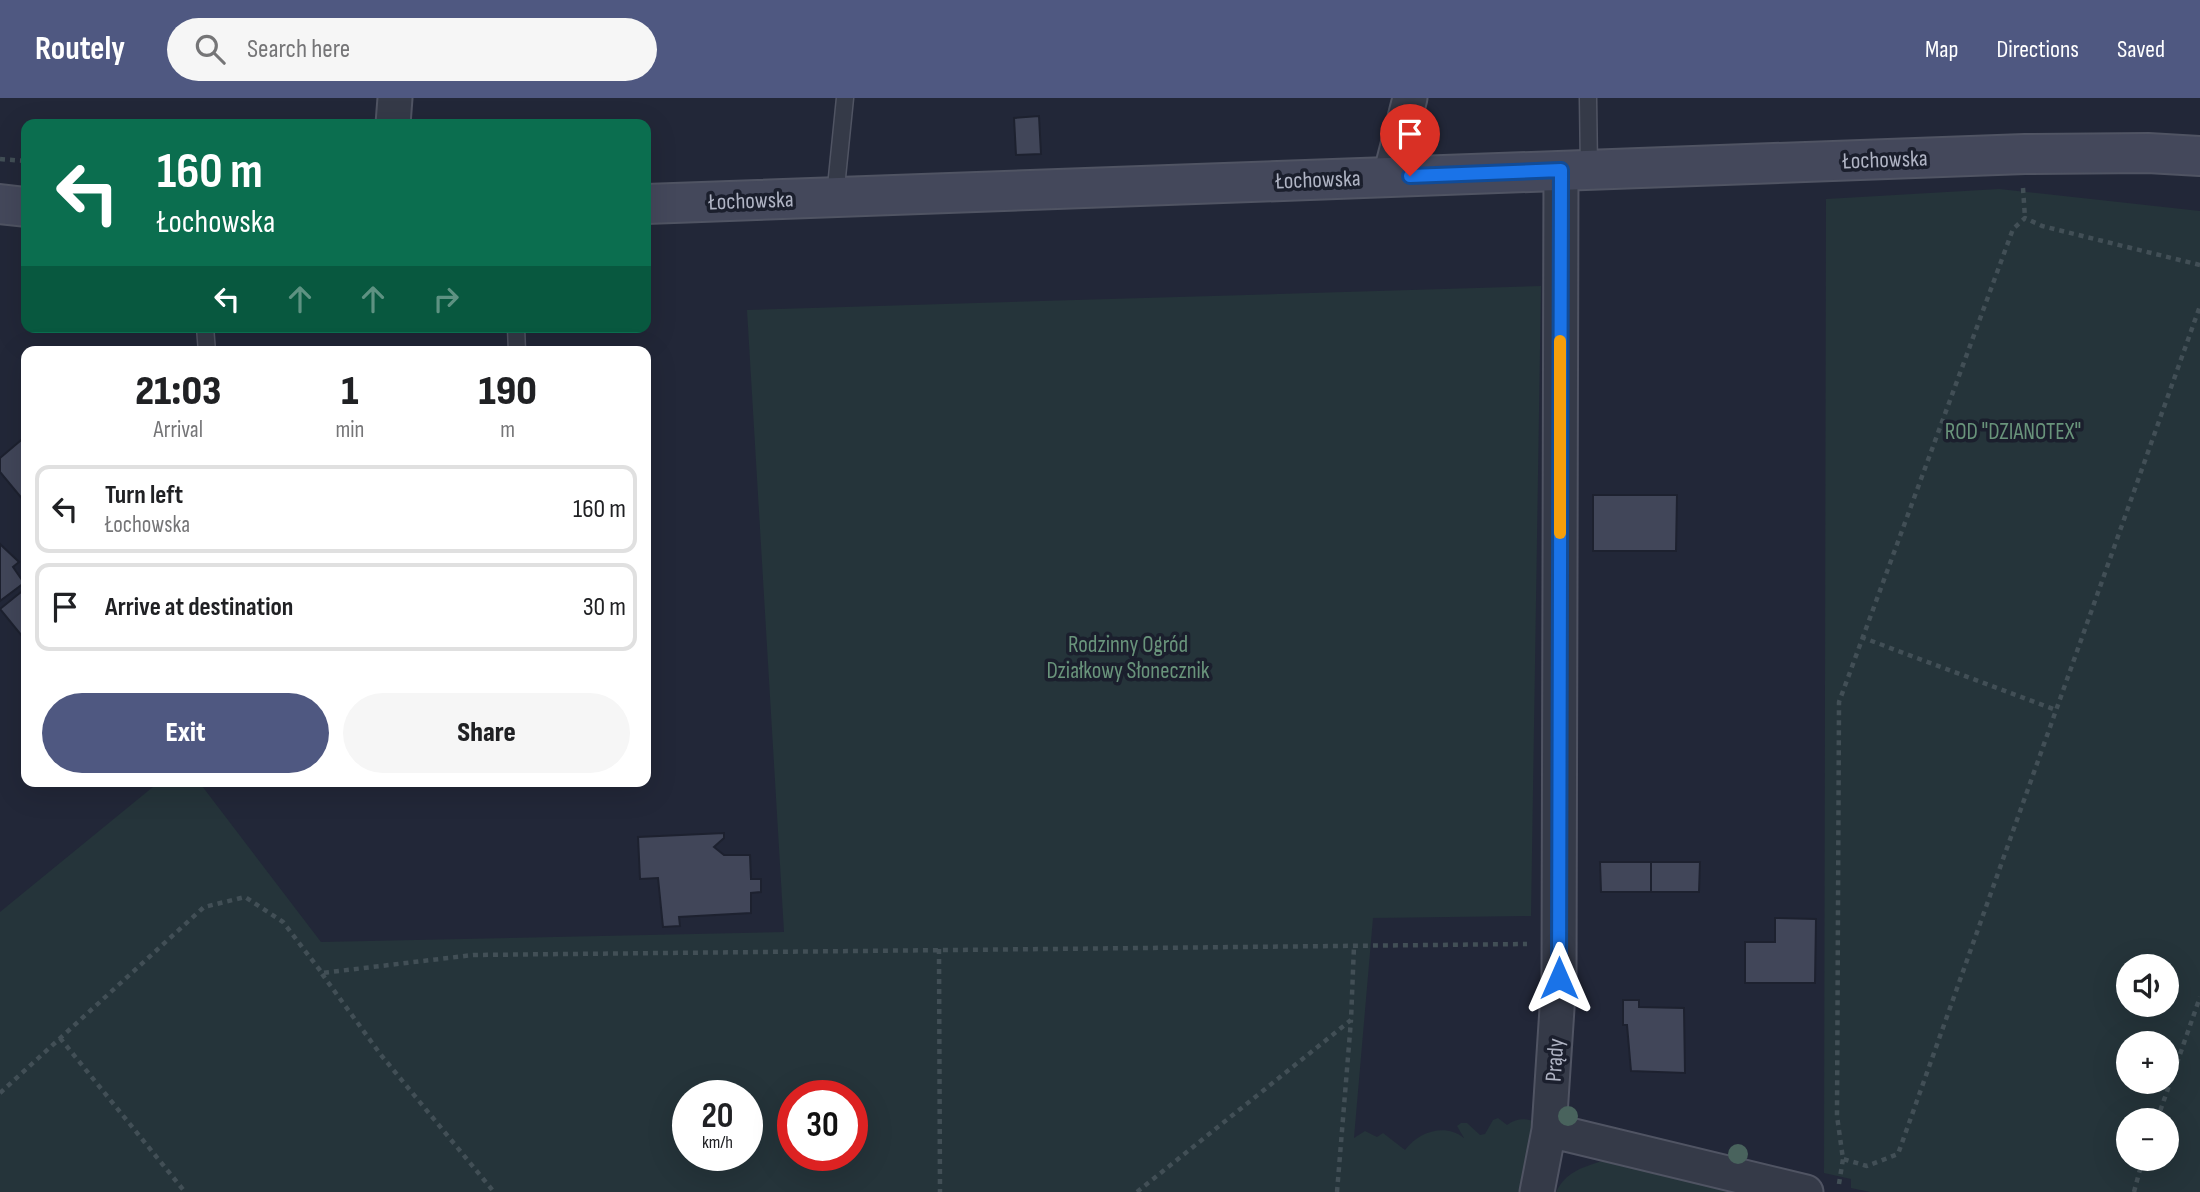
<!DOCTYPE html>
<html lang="en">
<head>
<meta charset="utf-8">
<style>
	body { margin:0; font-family:"Sofia Sans Condensed",sans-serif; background:#f6f6f6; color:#202124; height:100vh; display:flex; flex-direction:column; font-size:26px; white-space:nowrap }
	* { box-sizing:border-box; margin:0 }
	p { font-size:23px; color:#757577 }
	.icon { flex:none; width:38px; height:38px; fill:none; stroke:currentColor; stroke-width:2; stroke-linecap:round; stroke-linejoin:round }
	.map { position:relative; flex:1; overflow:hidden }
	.sheet { position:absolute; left:21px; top:248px; width:630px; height:441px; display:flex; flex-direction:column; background:#fff; border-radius:14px; box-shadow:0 7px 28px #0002 }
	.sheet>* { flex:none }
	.guide { position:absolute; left:21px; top:21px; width:630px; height:214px; border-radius:14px; box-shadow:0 7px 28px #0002; background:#0b6e4f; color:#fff; overflow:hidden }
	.buttons { position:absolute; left:2116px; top:856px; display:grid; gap:14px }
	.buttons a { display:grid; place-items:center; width:63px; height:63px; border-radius:50%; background:#fff; box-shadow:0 7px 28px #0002; font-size:35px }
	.speed { position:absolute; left:672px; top:982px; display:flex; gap:14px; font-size:35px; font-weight:700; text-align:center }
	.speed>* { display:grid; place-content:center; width:91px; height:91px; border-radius:50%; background:#fff; box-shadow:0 7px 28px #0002; line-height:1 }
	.speed small { font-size:18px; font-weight:400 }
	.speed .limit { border:10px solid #d22; background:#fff; color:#111 }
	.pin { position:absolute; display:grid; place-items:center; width:60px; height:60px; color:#fff; margin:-72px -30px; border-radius:50% 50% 50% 0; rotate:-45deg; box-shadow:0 0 7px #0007 }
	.pin .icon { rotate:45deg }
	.me { position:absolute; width:77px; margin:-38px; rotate:0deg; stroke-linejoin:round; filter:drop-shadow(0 0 5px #0008) }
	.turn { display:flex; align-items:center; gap:24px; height:147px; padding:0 21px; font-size:32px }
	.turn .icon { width:91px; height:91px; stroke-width:2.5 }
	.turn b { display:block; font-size:49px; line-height:60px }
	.lanes { display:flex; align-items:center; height:66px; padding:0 21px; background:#0003; justify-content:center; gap:35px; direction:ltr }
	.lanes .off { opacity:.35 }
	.eta { display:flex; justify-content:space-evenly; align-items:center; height:119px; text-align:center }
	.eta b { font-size:42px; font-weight:800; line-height:49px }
	.button { display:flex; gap:14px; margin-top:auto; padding:14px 21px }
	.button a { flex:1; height:80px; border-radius:42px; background:#4f5881; color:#fff; font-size:28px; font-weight:800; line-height:80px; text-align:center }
	.button a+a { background:#f6f6f6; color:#202124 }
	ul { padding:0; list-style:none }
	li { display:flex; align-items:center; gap:21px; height:88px; margin:0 14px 10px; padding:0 7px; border:4px solid #e0e0e0; border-radius:14px }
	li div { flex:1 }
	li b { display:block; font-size:26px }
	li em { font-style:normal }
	header { display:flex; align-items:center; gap:42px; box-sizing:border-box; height:98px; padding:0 35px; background:#4f5881; color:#fff }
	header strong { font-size:33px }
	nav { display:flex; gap:38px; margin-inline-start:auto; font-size:24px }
	.search { width:490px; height:63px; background:#f6f6f6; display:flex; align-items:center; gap:18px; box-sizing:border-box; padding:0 24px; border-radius:38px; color:#757577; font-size:26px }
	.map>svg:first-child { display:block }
</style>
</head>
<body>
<header>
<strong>Routely</strong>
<div class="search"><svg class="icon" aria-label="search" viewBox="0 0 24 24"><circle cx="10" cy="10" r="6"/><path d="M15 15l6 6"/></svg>Search here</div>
<nav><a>Map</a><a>Directions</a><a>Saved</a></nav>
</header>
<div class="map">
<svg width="2200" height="1094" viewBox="0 0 2200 1094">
	<rect width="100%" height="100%" fill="#222738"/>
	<path fill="#25343a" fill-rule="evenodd" d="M1999 91 2200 113V1094H1870L1851 1090V1081L1824 1075 1826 101ZM2166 868V906H2128V868ZM2166 945V984H2128V945ZM2166 1022V1060H2128V1022Z
		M1541 188 1531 818 1373 820 1354 1040 1365 1033 1377 1039 1383 1035 1405 1052C1419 1033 1446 1025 1464 1040L1457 1028 1461 1025H1467L1480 1037 1485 1036 1493 1022 1498 1020 1507 1027C1521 1017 1532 1022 1546 1028L1529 1094H0V814L159 684H199L321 844 784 834 747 212ZM688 998H747V1057H688ZM793 998H852V1057H793Z
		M1602 1063 1739 1094H1556C1566 1074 1581 1070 1602 1063Z"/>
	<path fill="#414659" stroke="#1d212f" stroke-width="2" d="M1039 18 1041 56 1016 57 1014 20Z
		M26 338V401L24 403 0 374V360Z
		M1593 397H1677L1676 453H1593Z
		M0 446 19 464 13 469 24 485 0 503Z
		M26 490V543L0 511Z
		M724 735V740L714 749 724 757H750L751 781H761V794L751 795V815L679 819 680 828 663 829 658 780 640 781 638 739Z
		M1600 764H1651V794H1601Z
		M1651 764H1700L1699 794H1651Z
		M1775 820 1816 821 1815 885H1745V844H1775Z
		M1623 902H1639V909L1684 910 1685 975 1631 973 1627 927H1623Z"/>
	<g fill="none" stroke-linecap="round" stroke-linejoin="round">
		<g stroke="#505463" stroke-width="19">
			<path id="lane" d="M1588 0 1589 71
				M835 99 845 0
				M205 229 207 254
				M516 229 517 254"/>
		</g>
		<g stroke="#505463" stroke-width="37">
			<path id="street" d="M393 26 395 0
				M1390 78 1410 0
				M1549 1032 1806 1094
				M1537 1094 1549 1032 1559 880 1561 72"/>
		</g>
		<g stroke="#505463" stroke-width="42">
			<path id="secondary" d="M0 106 26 109
				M646 106 2025 56 2148 55 2200 58"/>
		</g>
		<path stroke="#424f56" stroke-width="4.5" stroke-dasharray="5 5" stroke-linecap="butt" d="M0 61 26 63
			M2023 90 2025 120
			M2200 167 2042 128 2025 120 2013 131 1839 604 1837 1018 1843 1061 1867 1068 1898 1056 2200 208
			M1861 539 2056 612
			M939 851 940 1094
			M322 876 381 957 494 1094
			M60 940 185 1094
			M0 995 204 809 245 799 283 824 322 875 473 857 1527 846
			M2157 1022 2200 899
			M1839 1086 1843 1061
			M1137 1094 1351 922 1354 848
			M1337 1094 1351 922
			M2134 1094 2143 1060"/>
		<use href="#lane" stroke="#353a48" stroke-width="16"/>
		<use href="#street" stroke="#353a48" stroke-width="33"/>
		<use href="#secondary" stroke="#44485b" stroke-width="38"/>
	</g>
	<g fill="#49635d">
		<circle cx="1568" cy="1018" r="10"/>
		<circle cx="1738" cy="1056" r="10"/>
	</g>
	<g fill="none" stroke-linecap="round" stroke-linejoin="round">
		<g stroke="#114b97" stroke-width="18">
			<path id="route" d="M1410 78 1561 72 1559 880"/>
		</g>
		<use href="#route" stroke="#1a73e8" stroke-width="12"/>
		<path stroke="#f59e0b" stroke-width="12" d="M1560 435V243"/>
	</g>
	<g text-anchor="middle" stroke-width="7" stroke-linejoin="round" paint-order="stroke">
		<g font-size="23" fill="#b0b4c4" stroke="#1b1f2d">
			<text transform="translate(1885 61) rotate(-2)" y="8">Łochowska</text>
			<text transform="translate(1318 81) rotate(-2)" y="8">Łochowska</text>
			<text transform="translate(751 102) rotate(-2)" y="8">Łochowska</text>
			<text transform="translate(1554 962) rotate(-86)" y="8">Prądy</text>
		</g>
		<g font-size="23" fill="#69947b" stroke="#1b1f2d">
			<text x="2013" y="341">ROD "DZIANOTEX"</text>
			<text x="1128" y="554">Rodzinny Ogród<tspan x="1128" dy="26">Działkowy Słonecznik</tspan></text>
		</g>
	</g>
</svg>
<div class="buttons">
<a><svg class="icon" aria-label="sound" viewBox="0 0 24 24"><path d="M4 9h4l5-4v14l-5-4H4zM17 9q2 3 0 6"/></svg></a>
<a>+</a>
<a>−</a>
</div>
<div class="speed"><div>20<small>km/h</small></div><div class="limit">30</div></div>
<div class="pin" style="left:1410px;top:78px;background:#d93025"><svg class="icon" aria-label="arrive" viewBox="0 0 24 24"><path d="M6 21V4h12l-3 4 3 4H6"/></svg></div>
<svg class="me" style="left:1559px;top:880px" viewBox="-20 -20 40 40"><path d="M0-17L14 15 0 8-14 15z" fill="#1a73e8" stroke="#fff" stroke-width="4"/></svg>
<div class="guide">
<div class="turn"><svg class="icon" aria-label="left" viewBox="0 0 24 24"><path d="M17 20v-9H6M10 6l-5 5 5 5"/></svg><div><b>160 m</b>Łochowska</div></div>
<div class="lanes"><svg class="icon" aria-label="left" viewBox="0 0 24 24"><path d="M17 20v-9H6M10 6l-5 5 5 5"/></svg><svg class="icon off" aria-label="ahead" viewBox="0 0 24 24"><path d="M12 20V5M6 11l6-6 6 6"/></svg><svg class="icon off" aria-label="ahead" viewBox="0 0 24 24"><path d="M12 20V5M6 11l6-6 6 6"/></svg><svg class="icon off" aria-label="right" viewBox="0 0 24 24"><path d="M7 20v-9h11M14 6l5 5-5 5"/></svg></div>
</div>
<section class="sheet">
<div class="eta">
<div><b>21:03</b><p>Arrival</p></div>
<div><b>1</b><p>min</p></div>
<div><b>190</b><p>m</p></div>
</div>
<ul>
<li><svg class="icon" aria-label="left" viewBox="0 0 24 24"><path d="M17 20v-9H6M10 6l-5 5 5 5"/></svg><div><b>Turn left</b><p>Łochowska</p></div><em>160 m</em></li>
<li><svg class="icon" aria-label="arrive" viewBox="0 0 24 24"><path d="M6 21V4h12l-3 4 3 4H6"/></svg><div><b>Arrive at destination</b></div><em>30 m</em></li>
</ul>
<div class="button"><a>Exit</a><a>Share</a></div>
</section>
</div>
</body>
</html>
